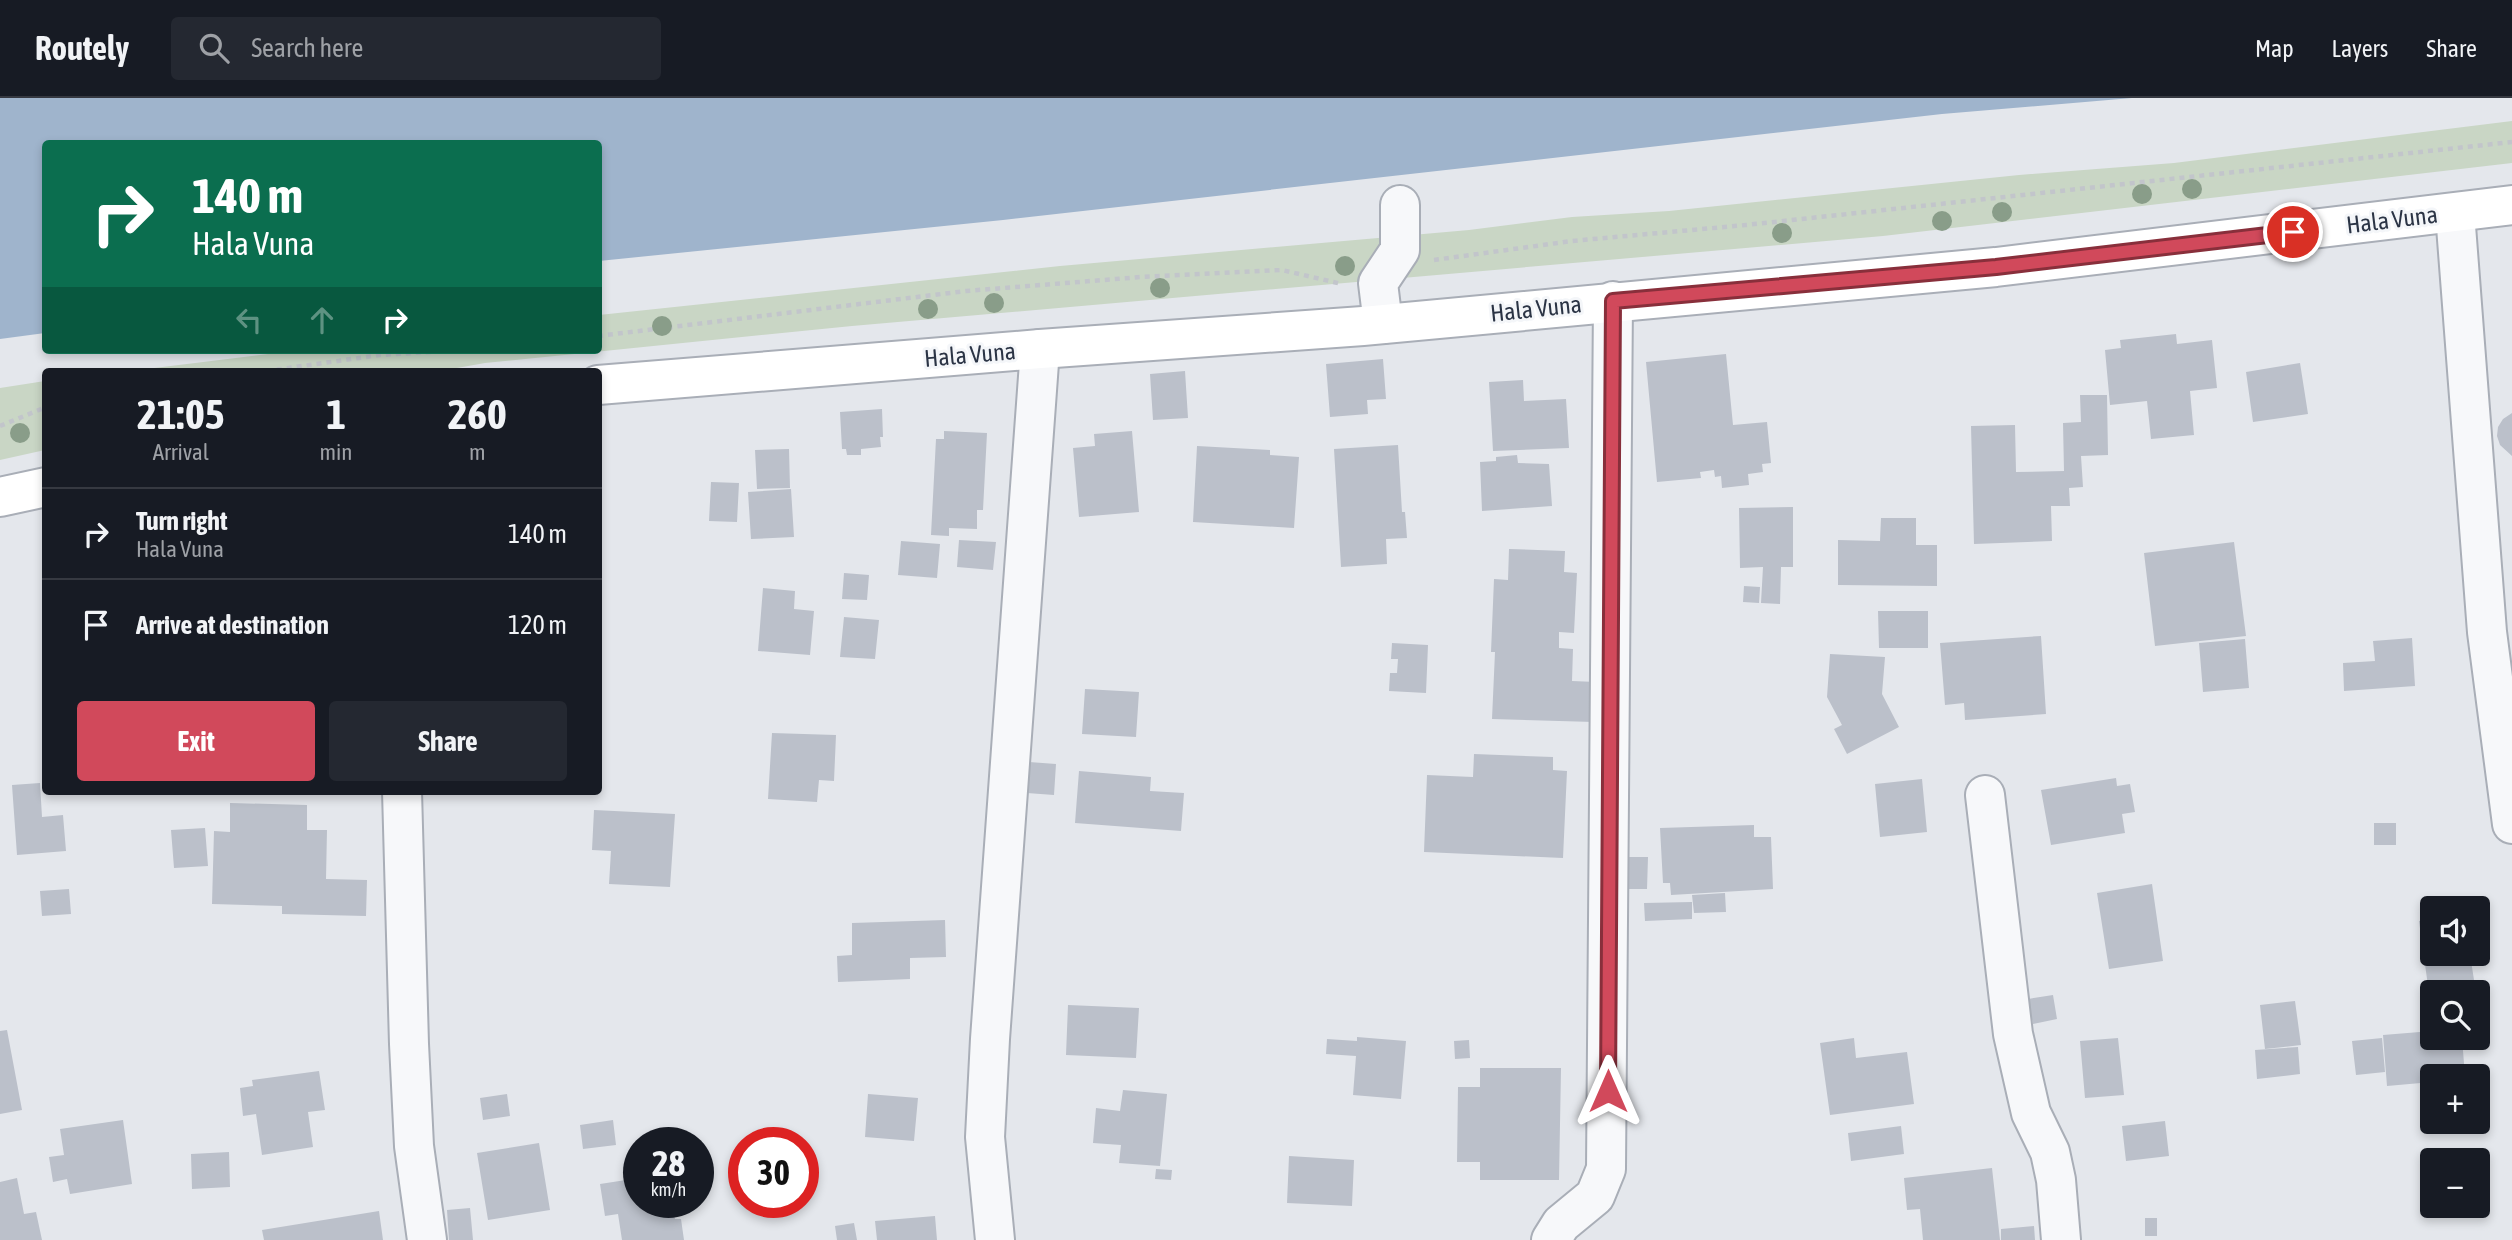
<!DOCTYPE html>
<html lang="en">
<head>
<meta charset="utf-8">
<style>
	body { margin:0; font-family:"Asap Condensed",sans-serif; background:#242831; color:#f1f3f6; height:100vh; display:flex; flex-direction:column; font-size:26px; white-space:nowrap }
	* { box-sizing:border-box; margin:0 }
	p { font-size:23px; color:#9ea1a6 }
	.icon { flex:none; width:38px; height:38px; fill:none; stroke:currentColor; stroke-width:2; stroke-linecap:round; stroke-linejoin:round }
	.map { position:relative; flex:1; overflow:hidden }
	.drawer { position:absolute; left:42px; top:270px; width:560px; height:427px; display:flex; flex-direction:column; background:#171b24; border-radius:7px; box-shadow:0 4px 10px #0003 }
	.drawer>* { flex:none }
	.hud { position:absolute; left:42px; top:42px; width:560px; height:214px; border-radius:7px; box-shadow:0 4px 10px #0003; background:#0b6e4f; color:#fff; overflow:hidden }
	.fabs { position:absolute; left:2420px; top:798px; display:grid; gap:14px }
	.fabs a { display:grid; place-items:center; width:70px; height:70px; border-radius:7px; background:#171b24; box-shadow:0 4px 10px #0003; font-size:35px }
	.speed { position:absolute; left:623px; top:1029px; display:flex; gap:14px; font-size:35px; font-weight:700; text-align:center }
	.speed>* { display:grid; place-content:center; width:91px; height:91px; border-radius:50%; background:#171b24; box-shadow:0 4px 10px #0003; line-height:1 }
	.speed small { font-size:18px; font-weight:400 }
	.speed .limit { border:10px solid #d22; background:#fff; color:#111 }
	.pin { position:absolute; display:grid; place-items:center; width:60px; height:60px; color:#fff; margin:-30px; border:4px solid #fff; border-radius:50%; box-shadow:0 2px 7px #0007 }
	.me { position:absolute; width:77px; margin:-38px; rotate:0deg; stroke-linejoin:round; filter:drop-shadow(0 0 5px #0008) }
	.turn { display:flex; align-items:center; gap:24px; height:147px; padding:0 35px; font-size:32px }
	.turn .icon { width:91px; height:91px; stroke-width:2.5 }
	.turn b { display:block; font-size:49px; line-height:60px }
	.lanes { display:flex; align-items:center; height:66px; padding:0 35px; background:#0003; justify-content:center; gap:35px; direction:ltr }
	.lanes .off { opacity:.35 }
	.eta { display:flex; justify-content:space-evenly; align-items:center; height:119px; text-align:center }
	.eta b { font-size:42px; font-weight:700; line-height:49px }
	.button { display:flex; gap:14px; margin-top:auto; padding:14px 35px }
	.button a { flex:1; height:80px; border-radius:7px; background:#d1495b; color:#fff; font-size:28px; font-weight:700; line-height:80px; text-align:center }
	.button a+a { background:#242831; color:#f1f3f6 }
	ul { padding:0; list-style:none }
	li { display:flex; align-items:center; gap:21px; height:91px; padding:0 35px; border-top:2px solid #363941 }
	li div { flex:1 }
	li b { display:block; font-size:26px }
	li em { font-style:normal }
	header { display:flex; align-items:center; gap:42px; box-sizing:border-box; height:98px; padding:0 35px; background:#171b24; border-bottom:2px solid #363941 }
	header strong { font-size:33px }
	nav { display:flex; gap:38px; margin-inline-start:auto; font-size:24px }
	.search { width:490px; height:63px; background:#242831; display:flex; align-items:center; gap:18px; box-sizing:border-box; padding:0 24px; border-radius:7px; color:#9ea1a6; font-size:26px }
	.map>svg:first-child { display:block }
</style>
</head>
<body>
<header>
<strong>Routely</strong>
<div class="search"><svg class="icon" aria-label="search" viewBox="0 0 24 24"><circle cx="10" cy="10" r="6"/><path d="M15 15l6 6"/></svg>Search here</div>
<nav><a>Map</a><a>Layers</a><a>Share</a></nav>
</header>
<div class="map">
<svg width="2512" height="1142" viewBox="0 0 2512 1142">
	<rect width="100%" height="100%" fill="#e4e7ec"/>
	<path fill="#c9d6c5" d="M2512 23V65L1883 138 852 228 485 265 440 273H130L300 252H598L599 217 1060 168 1469 132 1572 119 1669 113 2019 77 2174 65Z
		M45 283V352L0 362V290Z"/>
	<path fill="#9fb4cc" d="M0 0H2132L1942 16 1003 122 599 163 598 46H46L45 235 0 241Z"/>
	<path fill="#bbc0ca" d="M2176 236 2177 246 2212 242 2217 290 2190 293 2194 337 2151 341 2147 303 2110 307 2105 252 2121 250 2120 242Z
		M1726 256 1733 327 1767 324 1771 365 1762 366 1763 374 1748 376 1749 387 1722 390 1721 378 1715 379 1714 372 1700 374 1701 380 1657 384 1646 264Z
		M1383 261 1386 301 1367 302 1368 316 1330 319 1326 266Z
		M2300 265 2308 316 2253 324 2246 274Z
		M1185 273 1188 320 1153 322 1150 276Z
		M1523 282 1524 303 1566 301 1569 350 1493 353 1489 284Z
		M2080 297H2107L2108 357 2081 358 2083 389 2069 390 2070 408H2051L2052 443 1974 446 1971 328 2015 327 2016 374 2064 373 2063 325 2081 324Z
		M882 311 883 339H880L881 349 861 351V357H847L846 351H842L840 314Z
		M2512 315V358L2500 347 2497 338 2498 329 2503 321Z
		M944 333 987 335 983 412H977V431L949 430V438L931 437 936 341H944Z
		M1132 333 1139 414 1079 419 1073 350 1095 348 1094 336Z
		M1398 347 1402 414H1405L1407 440 1386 441 1387 466 1341 469 1334 351Z
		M1197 348 1270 352V357L1299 359 1294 430 1193 424Z
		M789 351 790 390 757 391 755 352Z
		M1517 357 1518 365 1549 366 1552 408 1482 413 1480 364 1496 363V359Z
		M711 384 739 385 737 424 709 423Z
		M791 391 794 439 751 441 748 394Z
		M1793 409V469H1781L1780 506 1761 505 1763 469 1740 470 1739 410Z
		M1881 420H1916V447H1937V488L1838 487V442L1880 443Z
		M959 442 996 444 993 472 957 469Z
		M901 443 940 446 937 480 898 477Z
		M2234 444 2246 538 2155 548 2144 455Z
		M1509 451 1565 453 1564 474 1577 475 1574 535 1559 534V550L1573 551 1572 583 1596 584 1594 624 1492 621 1495 554H1491L1494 481 1508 482Z
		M844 475 869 477 867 502 842 501Z
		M1744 488 1760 489 1759 505 1743 504Z
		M763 490 795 493 794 511 814 513 810 557 758 553Z
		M1878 513H1928V550H1879Z
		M844 519 879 522 875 561 840 559Z
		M2041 538 2046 616 1965 622 1964 605 1945 607 1940 545Z
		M2412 540 2415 588 2344 593 2343 565 2375 563 2373 543Z
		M2245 541 2249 590 2203 594 2199 545Z
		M1392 545 1428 547 1426 595 1389 593 1390 575H1397L1398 561H1391Z
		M1830 556 1885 559 1882 596 1899 629 1847 656 1834 631 1842 627 1827 599Z
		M1085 591 1139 594 1136 639 1082 636Z
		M772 635 836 637 834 683 819 682 817 704 768 701Z
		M1474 656 1553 659V672L1567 673 1563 760 1424 754 1427 677 1473 679Z
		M1029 664 1056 666 1054 697 1027 695Z
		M1079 673 1151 679 1150 693 1184 695 1181 733 1075 725Z
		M2116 680 2117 688 2130 686 2135 714 2122 716 2125 735 2051 747 2041 692Z
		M1922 681 1927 734 1880 739 1875 686Z
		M40 685 42 719 63 717 66 753 17 757 12 687Z
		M230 705 307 707V732H327L326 781 367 782 366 818 282 816V808L212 806 214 733 230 734Z
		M594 712 675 716 670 789 609 786 611 753 592 752Z
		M2374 725H2396V747H2374Z
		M1754 727V739H1771L1773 791 1671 797 1670 785H1663L1660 730Z
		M205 730 208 768 174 770 171 732Z
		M1618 759H1648L1647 791H1617Z
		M2152 786 2163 863 2109 871 2097 795Z
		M69 791 71 816 42 818 40 793Z
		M1725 795 1726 814 1694 815 1692 797Z
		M1692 804V821L1645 823 1644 805Z
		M2432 821V856H2470L2474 882 2428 888 2419 823Z
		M945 822 946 859 910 860V881L838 884 837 858 852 857V825Z
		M2053 897 2057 921 2033 926 2028 901Z
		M2295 903 2301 947 2265 951 2260 907Z
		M1068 907 1139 910 1136 960 1066 957Z
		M7 932 22 1012 0 1016V933Z
		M2432 933V940H2462L2465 978H2432V984L2387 988 2383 937Z
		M1357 939 1406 943 1401 1001 1353 997 1356 958 1326 956 1327 941 1357 943Z
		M1854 940 1856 960 1907 954 1914 1006 1830 1017 1820 945Z
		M2118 940 2124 997 2085 1000 2080 943Z
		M2382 940 2385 974 2356 977 2352 943Z
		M1469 942 1470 960 1455 961 1454 943Z
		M2298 949 2300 976 2257 981 2255 952Z
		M1480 970H1561L1559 1082H1480V1064H1457L1458 989H1480Z
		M319 973 325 1012 308 1014 313 1049 262 1057 256 1016 243 1018 240 990 253 988 252 982Z
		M1123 992 1167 996 1160 1068 1119 1065 1121 1047 1093 1045 1096 1010 1120 1013Z
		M507 996 510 1018 483 1022 480 1000Z
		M868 996 918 1000 914 1043 865 1039Z
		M123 1022 132 1086 70 1096 67 1081 53 1084 49 1059 64 1057 60 1031Z
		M613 1022 616 1047 583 1051 580 1027Z
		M2165 1023 2169 1058 2126 1063 2122 1028Z
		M1901 1028 1904 1056 1851 1063 1848 1035Z
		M539 1045 550 1112 488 1122 477 1055Z
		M229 1054 230 1089 192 1091 191 1056Z
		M1289 1058 1354 1062 1352 1108 1287 1105Z
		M1992 1070 2000 1142H1923L1920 1111 1907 1112 1904 1080Z
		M1156 1071 1172 1072 1171 1082 1155 1081Z
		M17 1080 24 1116 36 1114 42 1142H0V1084Z
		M639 1080V1104H679V1108L673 1109 675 1121H681L684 1142H622L618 1116 605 1118 600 1086Z
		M470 1110 473 1142H449L447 1112Z
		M379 1113 383 1142H264L262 1132Z
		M935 1118 937 1142H877L875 1123Z
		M2145 1120H2157V1138H2145Z
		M854 1125 857 1142H837L835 1128Z
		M2034 1128 2035 1142H2001V1131Z"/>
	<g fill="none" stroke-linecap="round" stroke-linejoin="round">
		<g stroke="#a9aeb7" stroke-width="42">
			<path id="street" d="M2455 115 2487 534 2512 726
				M1383 226 1378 185 1400 152V107
				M402 693 409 946 414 1048 427 1142
				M1985 697 2013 936 2031 1015 2050 1054 2056 1082 2061 1142
				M995 1142 985 1039 990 941 1040 251
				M1551 1142 1561 1126 1595 1098 1606 1071 1613 203"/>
		</g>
		<g stroke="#a9aeb7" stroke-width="42">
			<path id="secondary" d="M598 287 1040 251 1363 228 1996 169 2512 107
				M0 399 46 389"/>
		</g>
		<path stroke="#c2c5cb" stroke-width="4.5" stroke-dasharray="5 5" stroke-linecap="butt" d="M1434 162 1572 143 1746 127 2512 44
			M598 238 966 193 1141 179 1282 172 1342 186
			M267 273 380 257 463 252
			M0 328 46 309"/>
		<use href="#street" stroke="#f7f8fa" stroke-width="38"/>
		<use href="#secondary" stroke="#fff" stroke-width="38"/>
	</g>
	<g fill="#899d89">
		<circle cx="2192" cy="91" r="10"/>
		<circle cx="2142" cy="96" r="10"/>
		<circle cx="2002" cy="114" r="10"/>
		<circle cx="1942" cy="123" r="10"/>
		<circle cx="1782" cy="135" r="10"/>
		<circle cx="1345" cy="168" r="10"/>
		<circle cx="1160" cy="190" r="10"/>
		<circle cx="994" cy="205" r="10"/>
		<circle cx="928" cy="211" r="10"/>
		<circle cx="662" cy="228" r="10"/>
		<circle cx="20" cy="335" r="10"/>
	</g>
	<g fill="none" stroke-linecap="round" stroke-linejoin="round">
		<g stroke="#882f3b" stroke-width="18">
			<path id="route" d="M1608 993 1613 203 1996 169 2293 134"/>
		</g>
		<use href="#route" stroke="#d1495b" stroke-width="12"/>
	</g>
	<g text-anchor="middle" stroke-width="6" stroke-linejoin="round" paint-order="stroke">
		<g font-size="24" fill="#2b3445" stroke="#f4f6f9">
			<text transform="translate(2392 122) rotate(-7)" y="8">Hala Vuna</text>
			<text transform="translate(1536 211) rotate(-6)" y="8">Hala Vuna</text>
			<text transform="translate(970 257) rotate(-5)" y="8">Hala Vuna</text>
		</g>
	</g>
</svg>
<div class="fabs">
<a><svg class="icon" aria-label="sound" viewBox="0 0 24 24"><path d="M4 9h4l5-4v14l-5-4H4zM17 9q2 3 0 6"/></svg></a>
<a><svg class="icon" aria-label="search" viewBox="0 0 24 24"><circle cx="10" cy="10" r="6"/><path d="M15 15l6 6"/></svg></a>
<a>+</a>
<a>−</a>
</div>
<div class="speed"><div>28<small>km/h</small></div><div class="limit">30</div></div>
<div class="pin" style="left:2293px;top:134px;background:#d93025"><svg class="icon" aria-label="arrive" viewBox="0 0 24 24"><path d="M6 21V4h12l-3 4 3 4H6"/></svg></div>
<svg class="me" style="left:1608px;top:993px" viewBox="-20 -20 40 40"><path d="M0-17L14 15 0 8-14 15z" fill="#d1495b" stroke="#fff" stroke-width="4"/></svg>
<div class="hud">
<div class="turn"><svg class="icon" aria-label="right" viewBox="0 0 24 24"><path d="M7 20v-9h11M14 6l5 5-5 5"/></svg><div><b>140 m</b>Hala Vuna</div></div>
<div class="lanes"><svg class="icon off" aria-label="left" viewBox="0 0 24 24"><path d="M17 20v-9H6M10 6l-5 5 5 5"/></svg><svg class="icon off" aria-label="ahead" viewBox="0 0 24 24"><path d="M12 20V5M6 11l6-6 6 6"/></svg><svg class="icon" aria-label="right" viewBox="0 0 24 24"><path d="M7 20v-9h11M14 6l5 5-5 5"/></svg></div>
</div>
<section class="drawer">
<div class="eta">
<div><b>21:05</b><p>Arrival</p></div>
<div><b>1</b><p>min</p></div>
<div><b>260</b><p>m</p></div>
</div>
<ul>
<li><svg class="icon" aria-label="right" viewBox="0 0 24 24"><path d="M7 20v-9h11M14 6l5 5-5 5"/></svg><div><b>Turn right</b><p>Hala Vuna</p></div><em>140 m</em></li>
<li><svg class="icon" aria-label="arrive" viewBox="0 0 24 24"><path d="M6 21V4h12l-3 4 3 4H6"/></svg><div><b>Arrive at destination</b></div><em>120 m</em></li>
</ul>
<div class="button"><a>Exit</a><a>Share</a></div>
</section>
</div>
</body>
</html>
